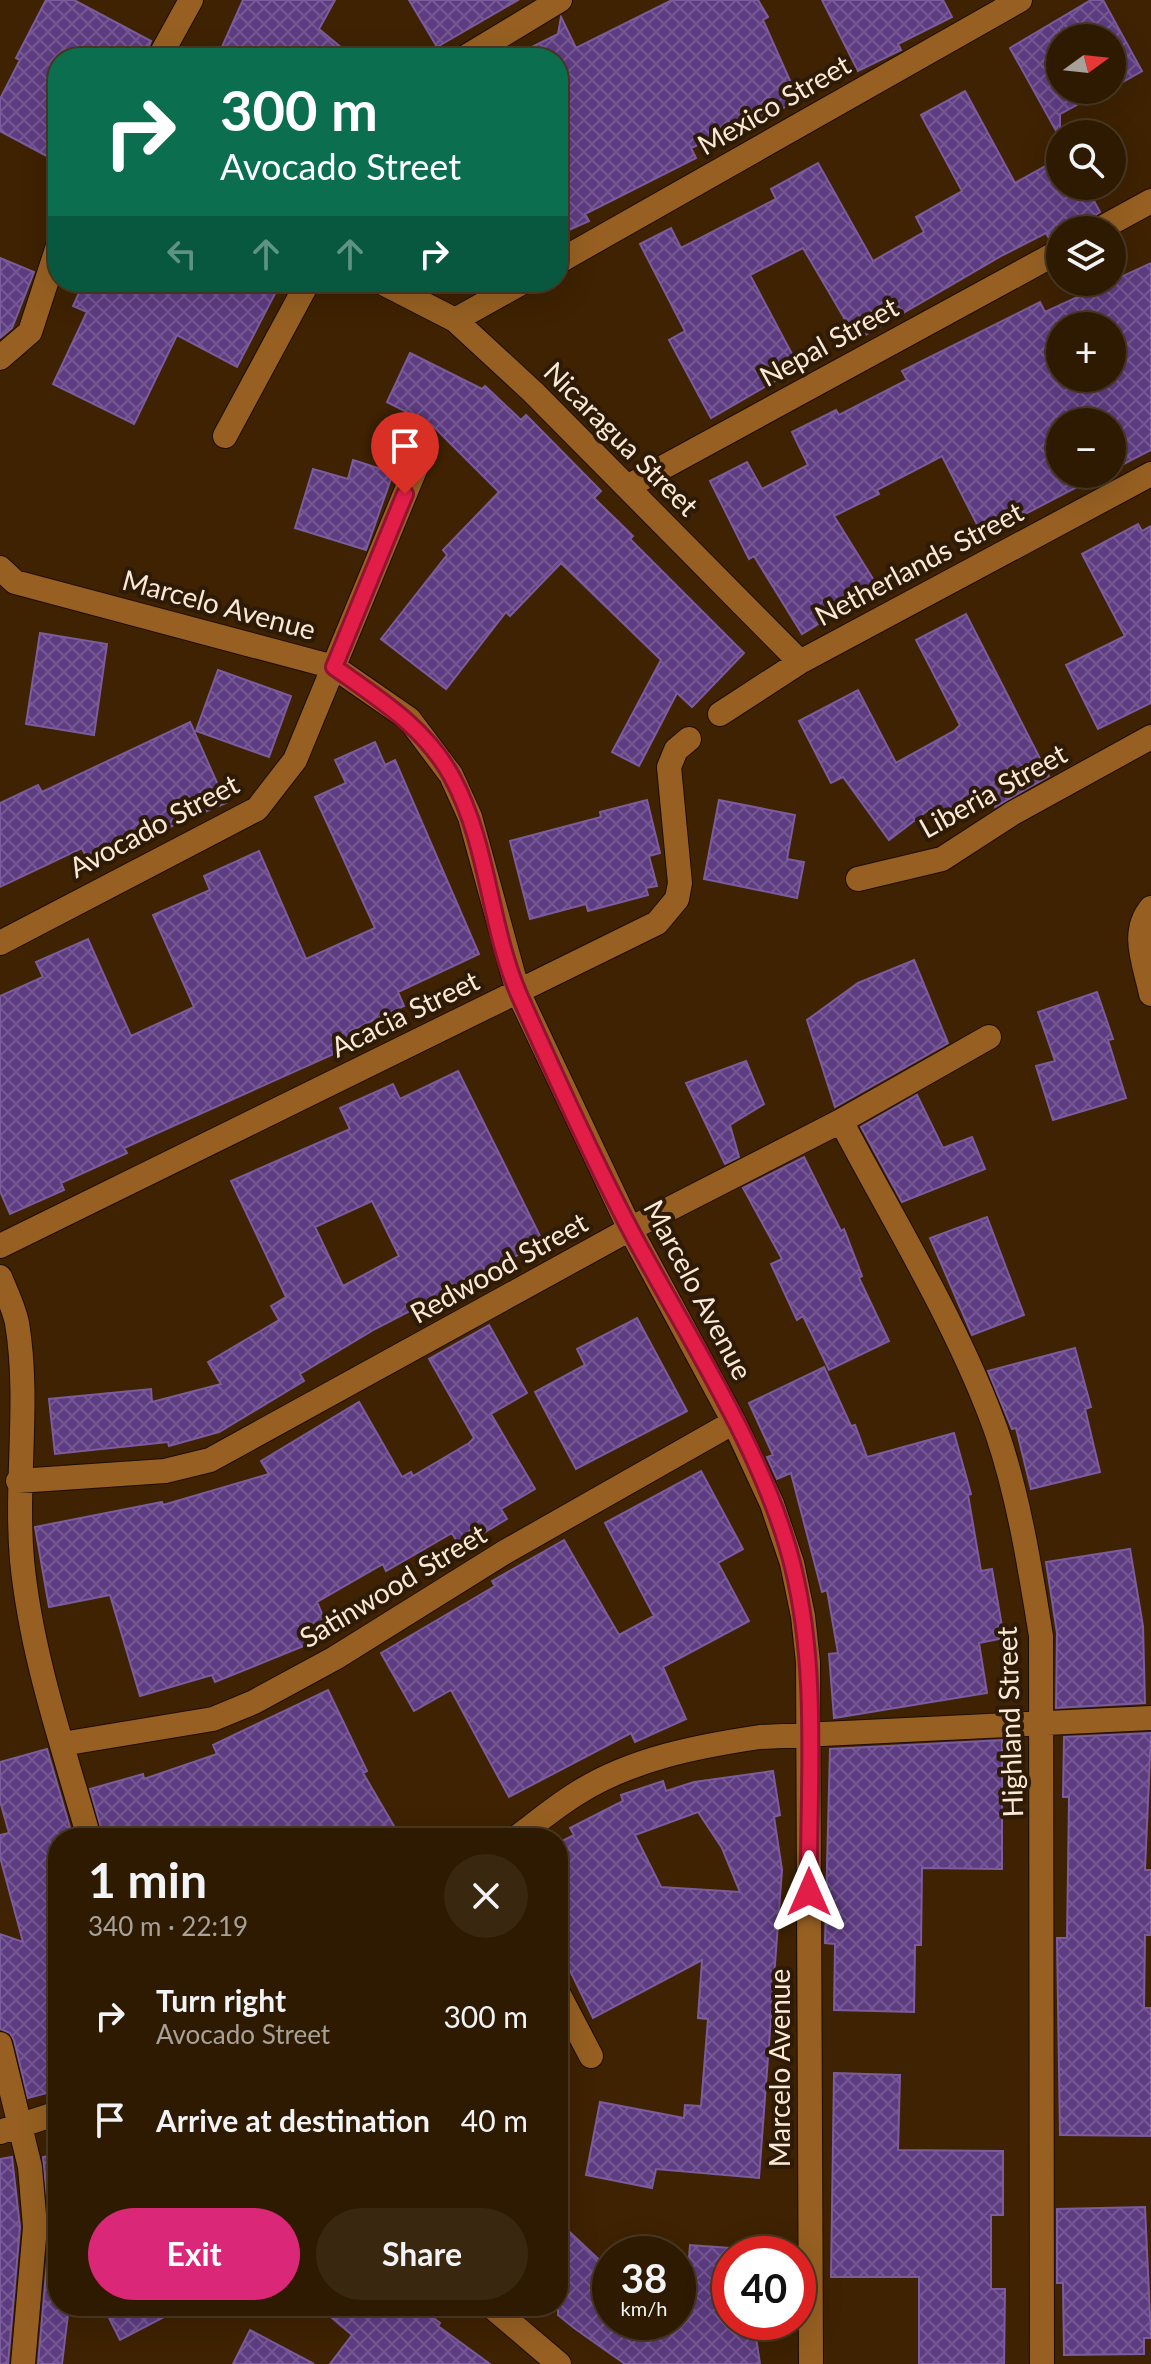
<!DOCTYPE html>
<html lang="en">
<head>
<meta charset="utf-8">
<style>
	body { margin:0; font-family:Lato,sans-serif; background:#3a2710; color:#f1f3f6; height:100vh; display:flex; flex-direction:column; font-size:30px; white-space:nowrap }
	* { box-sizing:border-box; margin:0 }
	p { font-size:26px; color:#a7a199 }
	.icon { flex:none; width:44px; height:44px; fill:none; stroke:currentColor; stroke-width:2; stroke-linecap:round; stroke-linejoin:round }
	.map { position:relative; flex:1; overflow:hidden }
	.side { position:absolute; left:48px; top:1828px; width:520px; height:488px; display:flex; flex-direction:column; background:#2e1a01; border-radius:32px; box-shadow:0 8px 32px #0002,0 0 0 2px #493823 }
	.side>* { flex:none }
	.hud { position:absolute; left:48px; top:48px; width:520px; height:244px; border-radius:32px; box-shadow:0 8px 32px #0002,0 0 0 2px #493823; background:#0b6e4f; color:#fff; overflow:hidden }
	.needle { width:52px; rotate:75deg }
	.buttons { position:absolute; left:1046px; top:24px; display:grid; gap:16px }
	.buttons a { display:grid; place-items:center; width:80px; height:80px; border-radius:50%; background:#2e1a01; box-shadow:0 8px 32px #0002,0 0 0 2px #493823; font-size:40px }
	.speed { position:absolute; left:592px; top:2236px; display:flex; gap:16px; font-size:40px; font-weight:700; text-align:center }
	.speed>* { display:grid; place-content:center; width:104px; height:104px; border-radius:50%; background:#2e1a01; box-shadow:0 8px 32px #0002,0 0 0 2px #493823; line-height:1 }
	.speed small { font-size:20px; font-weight:400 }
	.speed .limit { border:12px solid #d22; background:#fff; color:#111 }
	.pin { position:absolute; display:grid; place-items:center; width:68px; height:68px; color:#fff; margin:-82px -34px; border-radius:50% 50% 50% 0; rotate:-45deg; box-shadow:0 0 8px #0007 }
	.pin .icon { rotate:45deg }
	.me { position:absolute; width:88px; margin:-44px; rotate:0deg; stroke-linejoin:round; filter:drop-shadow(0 0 6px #0008) }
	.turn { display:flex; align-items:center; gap:28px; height:168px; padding:0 40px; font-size:36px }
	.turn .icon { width:104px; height:104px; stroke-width:2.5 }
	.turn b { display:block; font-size:56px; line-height:68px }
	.lanes { display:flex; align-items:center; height:76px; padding:0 40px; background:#0003; justify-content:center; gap:40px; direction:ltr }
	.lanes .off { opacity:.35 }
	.round { display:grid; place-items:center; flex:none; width:84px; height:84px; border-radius:42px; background:#3a2710 }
	.overview { display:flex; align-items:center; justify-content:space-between; height:136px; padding:0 40px }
	h1 { font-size:48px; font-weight:700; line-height:60px }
	.button { display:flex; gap:16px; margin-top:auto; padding:16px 40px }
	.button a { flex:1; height:92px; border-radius:48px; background:#db2777; color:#fff; font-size:32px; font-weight:700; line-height:92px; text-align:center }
	.button a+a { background:#3a2710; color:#f1f3f6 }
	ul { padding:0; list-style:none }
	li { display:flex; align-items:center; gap:24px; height:104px; padding:0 40px }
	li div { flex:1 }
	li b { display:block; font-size:30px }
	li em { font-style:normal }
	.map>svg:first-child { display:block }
</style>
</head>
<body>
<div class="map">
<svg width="1151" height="2364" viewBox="0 0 1151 2364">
	<defs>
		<pattern id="building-cross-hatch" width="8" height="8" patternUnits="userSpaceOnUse" patternTransform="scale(2)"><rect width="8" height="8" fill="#5e3c82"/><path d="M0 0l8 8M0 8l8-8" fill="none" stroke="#765893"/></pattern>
	</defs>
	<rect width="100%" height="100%" fill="#3e2201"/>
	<path fill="url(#building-cross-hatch)" stroke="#7b5c9d" stroke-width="2" fill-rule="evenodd" d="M46 0H74L151 41 144 58H58V162L0 131V99L20 60 16 58Z
		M243 0H335L319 29 354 58H217Z
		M409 0H518L437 47Z
		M672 0H758L768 17 763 20 799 101 691 148 696 158 585 214 589 221 558 235V58H510L558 34 561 17 576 48Z
		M822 0H943L952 17 898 44 901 50 858 71Z
		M1091 0H1103L1142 71 1112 88V38H1064L1060 32V90H1104L1060 114V138L1010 48Z
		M965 91 1015 183 1060 158V186H1086L1100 212 1074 230H1060V236L1050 240 1046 233 1003 255 857 340 803 248 750 275 799 367 711 418 669 340 685 331 640 244 671 228 681 248 776 199 771 189 818 163 873 261 924 232 916 217 962 191 921 115Z
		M0 258 34 272 12 328 0 338Z
		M1151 263V450L1112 470V422H1060V474H1102L983 536 942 456 877 490 879 494 834 516 878 587 802 634 754 556 749 559 710 481 747 462 762 489 808 465 792 432 836 410 839 415 907 380 902 371 1040 302 1045 312ZM1060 326H1112V378H1060Z
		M84 282H281L237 367 177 335 134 424 53 384 87 312 73 306Z
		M410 353 482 389 485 386 521 420 526 415 601 491 594 498 633 536 630 539 744 653 692 707 677 693 639 766 612 752 661 660 561 563 510 616 506 612 446 689 381 639 447 555 443 550 499 492 432 425 387 402Z
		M353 460 393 473 366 550 295 528 313 469 348 479Z
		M1138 524 1142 531 1151 526V703L1098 729 1066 665 1125 636 1082 554Z
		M966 614 1049 776 995 807 992 801 942 829 931 808 889 840 843 777 831 783 799 721 858 690 896 763 954 731 960 725 916 640Z
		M40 633 107 644 94 735 26 724Z
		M218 670 291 696 269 757 196 731Z
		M190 722 226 803 163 830 160 823 86 857 82 848 0 887V803L38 785 42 792Z
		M375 742 385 765 395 760 479 954 398 992 404 1006 350 1031 356 1044 124 1148 127 1153 61 1183 64 1190 10 1214 0 1191V996L43 977 36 962 88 939 131 1036 194 1007 153 915 210 890 204 876 259 851 306 959 375 928 315 797 346 783 335 760Z
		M647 800 660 853 649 856 657 886 646 888 648 895 588 911 586 904 530 919 510 841 601 817 600 812Z
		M719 800 795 815 787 859 804 862 797 898 704 879Z
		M914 960 948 1043 835 1107 807 1020 858 983Z
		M1097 992 1113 1039 1108 1040 1126 1098 1053 1120 1036 1066 1055 1061 1038 1012Z
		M746 1061 764 1104 730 1125 739 1157 725 1164 686 1083Z
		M458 1071 543 1242 375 1329 300 1374 304 1381 219 1432 169 1446 168 1442 55 1454 49 1399 151 1389 152 1402 221 1384 208 1362 279 1320 271 1306 286 1297 231 1181 350 1129 340 1108 393 1084 400 1099ZM372 1201 399 1256 343 1286 315 1227Z
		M917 1095 943 1148 972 1137 985 1169 902 1202 861 1127Z
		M804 1157 841 1231 844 1229 862 1276 859 1278 889 1341 829 1370 803 1316 797 1320 771 1264 782 1259 743 1188Z
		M987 1217 1024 1315 972 1335 930 1238Z
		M637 1318 687 1411 576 1469 535 1392 585 1365 577 1349Z
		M489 1325 527 1393 491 1414 535 1489 501 1509 507 1519 460 1547 452 1533 386 1571 383 1564 317 1602 331 1635 215 1682 212 1675 140 1696 110 1595 49 1607 35 1527 162 1502 163 1505 269 1474 261 1461 359 1402 402 1477 411 1472 413 1476 469 1443 474 1438 429 1359Z
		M1075 1348 1091 1407 1085 1409 1100 1472 1031 1489 1016 1428 1012 1429 988 1371Z
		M824 1367 851 1426 855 1425 867 1457 954 1433 971 1494 968 1495 981 1571 992 1569 1004 1638 979 1643 987 1693 834 1718 829 1654 838 1653 827 1590 822 1592 791 1473 777 1479 767 1457 773 1455 749 1403Z
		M701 1471 743 1549 718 1563 749 1621 663 1667 686 1719 635 1742 631 1733 509 1797 451 1690 414 1711 381 1653 495 1586 492 1581 564 1540 619 1635 654 1616 605 1523Z
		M1130 1549 1143 1626 1145 1703 1056 1708 1057 1633 1046 1562Z
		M328 1690 367 1771 363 1773 401 1838H104L90 1789 143 1774 144 1779 217 1754 213 1745Z
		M1151 1733 1145 1870H1151V1935H1145L1144 2008H1151V2136L1060 2135 1057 1938H1067L1068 1871 1069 1797H1063L1064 1737Z
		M1002 1740V1869L922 1868 921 1945H915L914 2012 834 2010 835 1944 825 1943 830 1749Z
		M47 1749 73 1838H58V2090L28 2098 14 2040 10 2033 0 2029V1934L23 1942 0 1857V1835L9 1833 0 1801V1762Z
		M773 1771 780 1815 774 1817 782 1870 759 2178 656 2169 652 2188 586 2175 600 2102 684 2118 685 2105 701 2106 708 2019 698 2018 702 1960 593 2018 558 1946V1843L574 1835 570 1828 623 1801 621 1795 663 1781 666 1791 694 1782ZM698 1812 722 1848 740 1892 661 1887 635 1835Z
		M834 2073 900 2075 898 2150 1003 2151V2215H991V2289H1005L1004 2364H919V2277H831Z
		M58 2154V2306H69L62 2364H38L50 2228 43 2157Z
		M12 2157 20 2227 8 2364H0V2159Z
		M1145 2207 1151 2338H1144V2354L1064 2355 1063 2283H1057V2209Z
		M558 2221 610 2270V2322H684L690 2245 730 2248V2328L754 2324 760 2364H625L574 2328 558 2315Z
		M103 2306H185L120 2340Z
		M318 2306H418L440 2323 438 2326 490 2364H330L352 2335Z
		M250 2330 314 2364H233Z"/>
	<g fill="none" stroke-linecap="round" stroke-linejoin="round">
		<g stroke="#1e0d00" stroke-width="26">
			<path id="minor" d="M159 58 191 0
				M464 58 560 0
				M1098 230 1151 201
				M558 262 1020 0
				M381 282 455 320 533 392 800 662
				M455 320 523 282
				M0 358 30 332 58 246
				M225 436 308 282
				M627 487 1060 251
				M0 568 15 582 334 667 409 719 451 775 470 817 518 992 630 1229 734 1422 772 1504 792 1563 803 1616 808 1662 811 2364
				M720 714 800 662 1151 474
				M858 879 942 859 1013 813 1151 737
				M1151 908C1130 933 1145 964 1151 994
				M0 943 257 809 295 760 417 465
				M841 1121C893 1220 960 1328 997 1433 1019 1498 1030 1568 1041 1636L1042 2364
				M0 1246 657 923 677 899 680 883 669 767 676 750 689 739
				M0 1277C6 1292 14 1308 17 1323 30 1401 15 1481 22 1560 31 1655 63 1746 89 1838
				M18 1481 165 1471 210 1460 630 1229 841 1121 989 1037
				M62 1744 213 1719 254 1702 335 1658 505 1552 734 1422
				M516 1838C536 1823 555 1807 576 1794 630 1759 699 1746 760 1737L1151 1718
				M558 1993 591 2056
				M0 2044 30 2167 35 2227 23 2364
				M0 2132 58 2113
				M491 2306 559 2364"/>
		</g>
		<use href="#minor" stroke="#976022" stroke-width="24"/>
	</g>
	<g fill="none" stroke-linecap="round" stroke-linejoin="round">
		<g stroke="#92132f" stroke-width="20">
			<path id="route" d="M405 494 334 667C379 699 425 727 452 777 489 845 489 927 520 997 555 1075 591 1155 631 1231 686 1335 765 1452 793 1567 819 1672 808 1785 809 1892"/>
		</g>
		<use href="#route" stroke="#e11d48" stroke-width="14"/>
	</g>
	<g text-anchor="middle" stroke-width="8" stroke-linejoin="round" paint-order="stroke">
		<g font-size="28" fill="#fbe8d6" stroke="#2d1b08">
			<text transform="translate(774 105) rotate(-30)" y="10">Mexico Street</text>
			<text transform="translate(829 342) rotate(-29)" y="10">Nepal Street</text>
			<text transform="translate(621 439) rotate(45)" y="10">Nicaragua Street</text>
			<text transform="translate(919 564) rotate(-28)" y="10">Netherlands Street</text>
			<text transform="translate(219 605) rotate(15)" y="10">Marcelo Avenue</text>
			<text transform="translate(993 791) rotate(-29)" y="10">Liberia Street</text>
			<text transform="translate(154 826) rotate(-28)" y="10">Avocado Street</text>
			<text transform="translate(405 1014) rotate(-26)" y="10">Acacia Street</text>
			<text transform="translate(499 1268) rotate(-29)" y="10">Redwood Street</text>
			<text transform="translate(698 1290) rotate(62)" y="10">Marcelo Avenue</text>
			<text transform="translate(393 1586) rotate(-31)" y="10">Satinwood Street</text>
			<text transform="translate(1010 1722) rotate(-92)" y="10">Highland Street</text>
			<text transform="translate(780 2068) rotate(-90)" y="10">Marcelo Avenue</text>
		</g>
	</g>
</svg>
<div class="buttons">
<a><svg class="needle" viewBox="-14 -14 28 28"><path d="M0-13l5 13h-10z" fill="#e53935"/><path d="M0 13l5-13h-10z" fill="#a7a199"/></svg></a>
<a><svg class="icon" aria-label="search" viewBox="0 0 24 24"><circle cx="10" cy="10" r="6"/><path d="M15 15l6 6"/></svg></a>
<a><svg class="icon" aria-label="layers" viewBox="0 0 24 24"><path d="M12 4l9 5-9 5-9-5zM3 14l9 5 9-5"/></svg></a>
<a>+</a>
<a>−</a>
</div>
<div class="speed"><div>38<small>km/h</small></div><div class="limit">40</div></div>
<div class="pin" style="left:405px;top:494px;background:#d93025"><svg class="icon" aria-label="arrive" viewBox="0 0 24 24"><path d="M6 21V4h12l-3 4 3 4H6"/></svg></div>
<svg class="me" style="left:809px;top:1892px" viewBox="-20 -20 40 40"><path d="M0-17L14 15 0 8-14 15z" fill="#e11d48" stroke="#fff" stroke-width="4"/></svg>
<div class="hud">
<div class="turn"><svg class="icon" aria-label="right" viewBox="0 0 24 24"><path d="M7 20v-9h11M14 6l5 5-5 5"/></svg><div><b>300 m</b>Avocado Street</div></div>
<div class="lanes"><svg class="icon off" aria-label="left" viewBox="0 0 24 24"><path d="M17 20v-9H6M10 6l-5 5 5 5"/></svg><svg class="icon off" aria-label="ahead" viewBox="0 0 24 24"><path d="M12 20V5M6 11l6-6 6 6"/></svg><svg class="icon off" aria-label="ahead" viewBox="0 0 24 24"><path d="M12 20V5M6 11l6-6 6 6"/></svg><svg class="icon" aria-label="right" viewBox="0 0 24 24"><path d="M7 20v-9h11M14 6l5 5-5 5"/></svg></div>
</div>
<section class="side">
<div class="overview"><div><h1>1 min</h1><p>340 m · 22:19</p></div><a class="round"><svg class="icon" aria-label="close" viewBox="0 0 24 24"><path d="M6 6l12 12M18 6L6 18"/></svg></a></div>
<ul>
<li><svg class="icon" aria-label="right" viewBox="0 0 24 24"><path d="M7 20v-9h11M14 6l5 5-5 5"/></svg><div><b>Turn right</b><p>Avocado Street</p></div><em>300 m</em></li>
<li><svg class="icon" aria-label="arrive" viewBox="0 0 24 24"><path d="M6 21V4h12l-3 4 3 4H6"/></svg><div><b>Arrive at destination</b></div><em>40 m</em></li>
</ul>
<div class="button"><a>Exit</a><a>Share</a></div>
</section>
</div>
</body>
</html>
